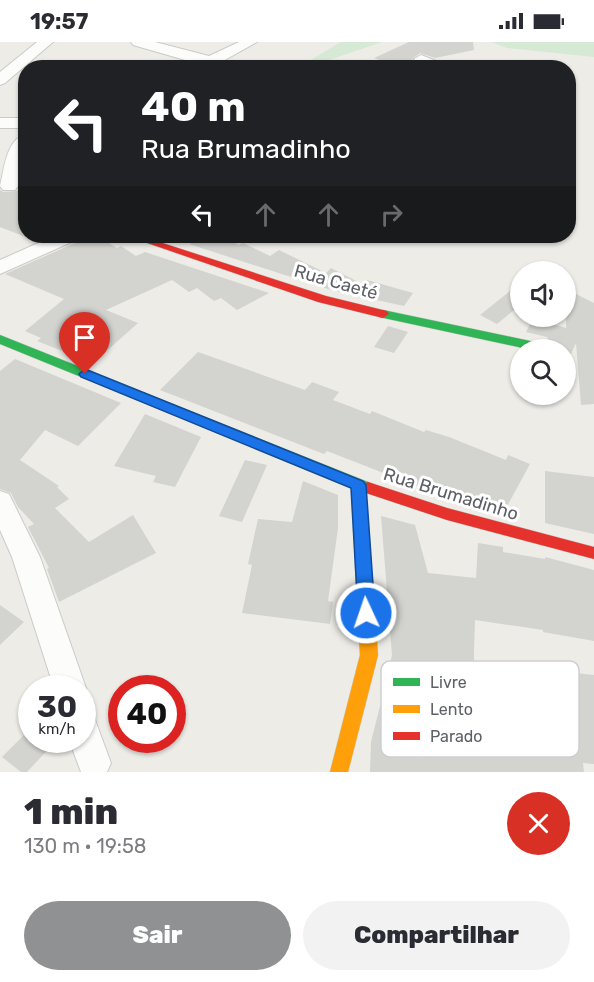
<!DOCTYPE html>
<html lang="pt">
<head>
<meta charset="utf-8">
<style>
	body { margin:0; font-family:Rubik,sans-serif; background:#f2f2f3; color:#2b2b33; height:100vh; display:flex; flex-direction:column; font-size:22px; white-space:nowrap }
	* { box-sizing:border-box; margin:0 }
	p { font-size:20px; color:#7c7c81 }
	.icon { flex:none; width:33px; height:33px; fill:none; stroke:currentColor; stroke-width:2; stroke-linecap:round; stroke-linejoin:round }
	.map { position:relative; height:730px; overflow:hidden }
	.drawer { display:flex; flex-direction:column; background:#fff; flex:1 }
	.drawer>* { flex:none }
	.hud { position:absolute; left:18px; top:18px; width:558px; height:183px; border-radius:24px; box-shadow:0 2px 4px #0004; background:#202124; color:#fff; overflow:hidden }
	.fabs { position:absolute; left:510px; top:219px; display:grid; gap:12px }
	.fabs a { display:grid; place-items:center; width:66px; height:66px; border-radius:50%; background:#fff; box-shadow:0 2px 4px #0004; font-size:30px }
	.speed { position:absolute; left:18px; top:633px; display:flex; gap:12px; font-size:30px; font-weight:700; text-align:center }
	.speed>* { display:grid; place-content:center; width:78px; height:78px; border-radius:50%; background:#fff; box-shadow:0 2px 4px #0004; line-height:1 }
	.speed small { font-size:15px; font-weight:400 }
	.speed .limit { border:9px solid #d22; background:#fff; color:#111 }
	.pin { position:absolute; display:grid; place-items:center; width:51px; height:51px; color:#fff; margin:-62px -26px; border-radius:50% 50% 50% 0; rotate:-45deg; box-shadow:0 0 6px #0007 }
	.pin .icon { rotate:45deg }
	.me { position:absolute; width:66px; margin:-33px; rotate:357deg; stroke-linejoin:round; filter:drop-shadow(0 0 4px #0008) }
	.turn { display:flex; align-items:center; gap:21px; height:126px; padding:0 24px; font-size:27px }
	.turn .icon { width:78px; height:78px; stroke-width:2.5 }
	.turn b { display:block; font-size:42px; line-height:51px }
	.lanes { display:flex; align-items:center; height:57px; padding:0 24px; background:#0003; justify-content:center; gap:30px; direction:ltr }
	.lanes .off { opacity:.35 }
	.round { display:grid; place-items:center; flex:none; width:63px; height:63px; border-radius:32px; background:#f2f2f3 }
	.head { display:flex; align-items:center; justify-content:space-between; height:102px; padding:0 24px }
	h1 { font-size:36px; font-weight:800; line-height:45px }
	.cta { display:flex; gap:12px; margin-top:auto; padding:12px 24px }
	.cta a { flex:1; height:69px; border-radius:36px; background:#8f9192; color:#fff; font-size:24px; font-weight:800; line-height:69px; text-align:center }
	.cta a+a { background:#f2f2f3; color:#2b2b33 }
	.status { display:flex; justify-content:space-between; align-items:center; height:42px; padding:0 30px; background:#fff; direction:ltr }
	.status svg { height:16px; fill:currentColor }
	.map>svg:first-child { display:block }
</style>
</head>
<body>
<div class="status"><b>19:57</b><svg viewBox="0 0 49 12"><path d="M0 12V9h3v3zM5 12V6h3v6zM10 12V3h3v9zM15 12V0h3v12zM26 1h20v11H26zM47 4h2v5h-2z"/></svg></div>
<div class="map">
<svg width="594" height="730" viewBox="0 0 594 730">
	<rect width="100%" height="100%" fill="#edece7"/>
	<path fill="#d5e9d4" d="M341 0H382L308 25H299Z
		M491 0H594V15L507 6Z"/>
	<path fill="#d3d3d0" d="M409 0H473L474 8 435 16 420 11 412 17 414 20 395 24 374 16Z
		M22 136H26V195L0 185V148L3 150 17 149Z
		M81 194H97L117 206 121 204 136 214 145 210 269 251 237 268 221 256 214 259 197 246 189 250 172 238 106 268 138 281 93 321 37 299 41 296 25 289 64 257 5 232 77 200Z
		M212 194H221L239 203 243 201 270 214 279 208 326 231 331 226 364 243 367 238 413 251 404 264 331 248 189 202Z
		M520 241V263L497 282 480 273Z
		M566 247 594 261V362L581 363 576 301 566 323V308L552 306 547 295 526 290 533 276 566 286Z
		M388 284 408 290 394 311 374 305Z
		M198 310 305 348 312 340 339 350 333 358 370 372 372 369 424 390 426 388 449 395 506 418 508 413 530 422 504 470 470 459 469 461 440 453 327 409 324 412 160 348Z
		M15 317 121 361 78 404 45 388 20 418 59 444 57 445 69 457 55 466 89 500 133 473 156 511 59 560 47 527 49 526 28 485 34 482 18 465 11 451 0 447V329Z
		M145 372 201 395 175 445 153 440 156 434 114 424Z
		M245 418 267 423 242 480 219 474Z
		M545 429 594 435V492L545 481Z
		M303 439 338 453V486L328 559 333 560 330 582 242 571 252 523 248 522 258 477 292 480Z
		M381 474 415 483 428 531 476 536 478 501 503 505V510L545 517V515L594 528V599L543 590V588L475 578 474 606V654L511 657 510 648 546 651 545 640 577 643 575 631 594 633V722L583 721 584 730H370L371 700 380 664 408 667 409 629 389 626 392 613Z
		M0 563 24 580 0 603Z
		M32 685V698H57L27 730H21L2 715Z"/>
	<g fill="none" stroke-linecap="round" stroke-linejoin="round">
		<g stroke="#cacac9" stroke-width="2">
			<path id="street" d="M37 0H53L5 41 0 43V30Z
				M131 0H155L209 14 239 0H257L223 19 234 26H213L133 3Z
				M421 13 446 23 448 26C435 26 423 27 414 17Z
				M0 76H26V86H0Z
				M26 92V109L18 144 15 148H3L0 144C4 128 6 97 26 92Z
				M54 194H79L76 198 0 232V218Z
				M0 449 9 452 40 515 86 646 82 653V646H54L12 515 0 488Z
				M82 671 94 675 111 721 107 730H81L69 698H82Z"/>
		</g>
		<g stroke="#c9c9c7" stroke-width="1">
			<path id="fast" d="M383 268 535 300 541 304 539 307 532 308 379 275 377 272Z
				M0 293 373 442 375 446 373 450H363L0 302Z"/>
		</g>
		<g stroke="#c9c9c7" stroke-width="1">
			<path id="slow" d="M358 437 363 439 365 443 378 613 348 730H330L360 613 351 443 353 439Z"/>
		</g>
		<g stroke="#c9c9c7" stroke-width="1">
			<path id="jam" d="M127 194H141L326 254 387 269 389 272 383 276 318 260Z
				M368 440 447 466 594 505V517L447 478 363 450 361 446 363 442Z"/>
		</g>
		<use href="#street" fill="#fcfcfb" fill-rule="evenodd"/>
		<use href="#fast" fill="#30b455" fill-rule="evenodd"/>
		<use href="#slow" fill="#ff9f0a" fill-rule="evenodd"/>
		<use href="#jam" fill="#e5322d" fill-rule="evenodd"/>
	</g>
	<path fill="#1a73e8" stroke="#114b97" stroke-width="1.5" d="M85 327 363 439 366 443 375 571 372 576 366 578 360 576 358 571 351 446 81 335 79 332Z"/>
	<g text-anchor="middle" stroke-width="6" stroke-linejoin="round" paint-order="stroke">
		<g font-size="18" fill="#5d6065" stroke="#fff">
			<text transform="translate(336 240) rotate(16)" y="6">Rua Caeté</text>
			<text transform="translate(451 452) rotate(17)" y="6">Rua Brumadinho</text>
		</g>
	</g>
	<rect x="381" y="619" width="198" height="96" rx="9" fill="#fff" stroke="#cecfd1" stroke-width="1.5"/>
	<rect x="393" y="636" width="27" height="8" fill="#30b455"/>
	<rect x="393" y="663" width="27" height="8" fill="#ff9f0a"/>
	<rect x="393" y="690" width="27" height="8" fill="#e5322d"/>
	<g font-size="16" fill="#5d6065">
		<text x="430" y="646">Livre</text>
		<text x="430" y="673">Lento</text>
		<text x="430" y="700">Parado</text>
	</g>
</svg>
<div class="fabs">
<a><svg class="icon" aria-label="sound" viewBox="0 0 24 24"><path d="M4 9h4l5-4v14l-5-4H4zM17 9q2 3 0 6"/></svg></a>
<a><svg class="icon" aria-label="search" viewBox="0 0 24 24"><circle cx="10" cy="10" r="6"/><path d="M15 15l6 6"/></svg></a>
</div>
<div class="speed"><div>30<small>km/h</small></div><div class="limit">40</div></div>
<div class="pin" style="left:85px;top:332px;background:#d93025"><svg class="icon" aria-label="arrive" viewBox="0 0 24 24"><path d="M6 21V4h12l-3 4 3 4H6"/></svg></div>
<svg class="me" style="left:366px;top:571px" viewBox="-20 -20 40 40"><circle r="17" fill="#1a73e8" stroke="#fff" stroke-width="3"/><path d="M0-11L8 9 0 5-8 9z" fill="#fff"/></svg>
<div class="hud">
<div class="turn"><svg class="icon" aria-label="left" viewBox="0 0 24 24"><path d="M17 20v-9H6M10 6l-5 5 5 5"/></svg><div><b>40 m</b>Rua Brumadinho</div></div>
<div class="lanes"><svg class="icon" aria-label="left" viewBox="0 0 24 24"><path d="M17 20v-9H6M10 6l-5 5 5 5"/></svg><svg class="icon off" aria-label="ahead" viewBox="0 0 24 24"><path d="M12 20V5M6 11l6-6 6 6"/></svg><svg class="icon off" aria-label="ahead" viewBox="0 0 24 24"><path d="M12 20V5M6 11l6-6 6 6"/></svg><svg class="icon off" aria-label="right" viewBox="0 0 24 24"><path d="M7 20v-9h11M14 6l5 5-5 5"/></svg></div>
</div>
</div>
<section class="drawer">
<div class="head"><div><h1>1 min</h1><p>130 m · 19:58</p></div><a class="round" style="background:#d93025;color:#fff"><svg class="icon" aria-label="close" viewBox="0 0 24 24"><path d="M6 6l12 12M18 6L6 18"/></svg></a></div>
<div class="cta"><a>Sair</a><a>Compartilhar</a></div>
</section>
</body>
</html>
